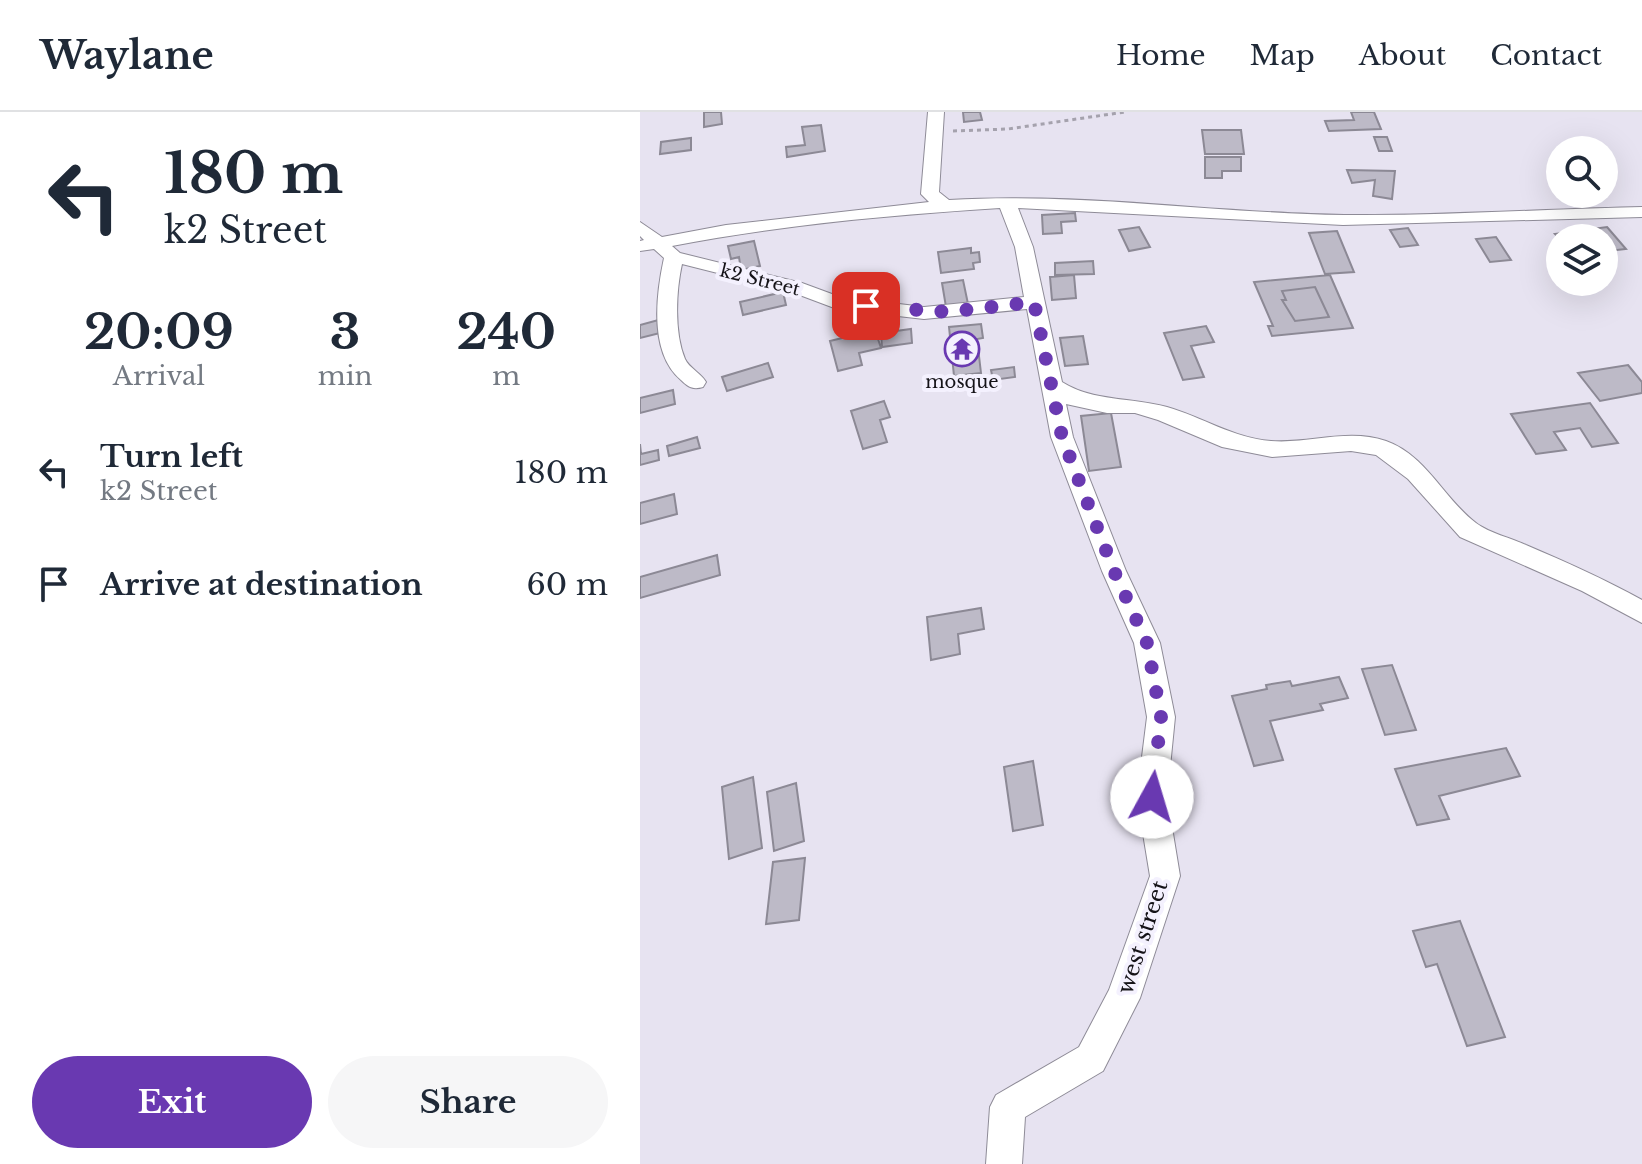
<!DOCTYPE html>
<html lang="en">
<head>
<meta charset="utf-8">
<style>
	body { margin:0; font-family:"Libre Baskerville",serif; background:#f6f6f7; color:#1f2937; height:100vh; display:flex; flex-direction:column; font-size:30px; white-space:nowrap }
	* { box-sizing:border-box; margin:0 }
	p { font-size:26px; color:#747a83 }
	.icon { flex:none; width:44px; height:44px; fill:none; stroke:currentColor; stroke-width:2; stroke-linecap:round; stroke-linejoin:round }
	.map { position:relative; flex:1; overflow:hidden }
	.panel { display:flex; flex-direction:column; background:#fff; width:640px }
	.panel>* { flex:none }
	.guide { background:#fff; color:#1f2937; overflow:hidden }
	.controls { position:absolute; left:906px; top:24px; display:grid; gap:16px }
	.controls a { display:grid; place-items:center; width:72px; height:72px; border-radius:50%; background:#fff; box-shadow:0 8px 32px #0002; font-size:40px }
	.pin { position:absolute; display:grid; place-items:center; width:68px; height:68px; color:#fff; margin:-34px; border-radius:16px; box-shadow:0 4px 12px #0006 }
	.me { position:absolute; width:88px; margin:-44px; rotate:6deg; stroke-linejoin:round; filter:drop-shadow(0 0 6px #0008) }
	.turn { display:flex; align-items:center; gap:28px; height:168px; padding:0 32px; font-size:36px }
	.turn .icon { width:104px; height:104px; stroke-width:2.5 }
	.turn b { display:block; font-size:56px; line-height:68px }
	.eta { display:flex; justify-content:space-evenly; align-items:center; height:136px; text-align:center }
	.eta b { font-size:48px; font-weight:800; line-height:56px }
	.primary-button { display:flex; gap:16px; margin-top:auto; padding:16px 32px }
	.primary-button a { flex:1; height:92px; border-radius:48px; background:#6939b1; color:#fff; font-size:32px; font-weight:800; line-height:92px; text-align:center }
	.primary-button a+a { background:#f6f6f7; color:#1f2937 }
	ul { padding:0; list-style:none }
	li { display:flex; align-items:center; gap:24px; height:112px; padding:0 32px }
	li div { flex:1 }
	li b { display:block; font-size:30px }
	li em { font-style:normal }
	header { display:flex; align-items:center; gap:48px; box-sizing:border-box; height:112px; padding:0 40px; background:#fff; border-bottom:2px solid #e0e1e3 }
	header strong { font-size:38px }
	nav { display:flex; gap:44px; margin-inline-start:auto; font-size:28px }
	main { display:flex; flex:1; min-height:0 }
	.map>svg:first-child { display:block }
</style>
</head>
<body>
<header>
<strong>Waylane</strong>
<nav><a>Home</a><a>Map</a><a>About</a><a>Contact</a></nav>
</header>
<main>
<section class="panel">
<div class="guide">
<div class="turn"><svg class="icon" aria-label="left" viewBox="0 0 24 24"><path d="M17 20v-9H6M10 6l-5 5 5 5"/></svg><div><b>180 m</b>k2 Street</div></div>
</div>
<div class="eta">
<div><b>20:09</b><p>Arrival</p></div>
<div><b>3</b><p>min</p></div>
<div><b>240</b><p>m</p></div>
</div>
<ul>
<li><svg class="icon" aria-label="left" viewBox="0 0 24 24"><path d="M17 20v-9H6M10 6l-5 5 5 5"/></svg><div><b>Turn left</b><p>k2 Street</p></div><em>180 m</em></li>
<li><svg class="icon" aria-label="arrive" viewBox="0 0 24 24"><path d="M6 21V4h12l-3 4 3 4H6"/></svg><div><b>Arrive at destination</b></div><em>60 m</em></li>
</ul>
<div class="primary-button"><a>Exit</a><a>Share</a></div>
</section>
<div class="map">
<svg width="1002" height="1052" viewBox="0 0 1002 1052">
	<rect width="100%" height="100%" fill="#e7e3f1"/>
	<path fill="#bdbac7" stroke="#8c8995" stroke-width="2" fill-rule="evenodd" d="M64 0H81L82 12 64 15Z
		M323 0H340L342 8 324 10Z
		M711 0H734L741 17 689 19 685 9 714 8Z
		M181 13 185 39 147 45 146 35 165 33 162 15Z
		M562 18H601L604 42H565Z
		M734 25H747L752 39H739Z
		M51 26V38L20 42 21 30Z
		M565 45H601V59H582V66H565Z
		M707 58 755 59 752 87 733 84 735 68 712 71Z
		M435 101 436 109 421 110 422 121 403 122 402 103Z
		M499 115 510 135 489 139 479 118Z
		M967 115 986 137 968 139 964 134V126L920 127 915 122Z
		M768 116 778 133 760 135 750 118Z
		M697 119 714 160 685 162 669 121Z
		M856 125 871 148 850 150 836 127Z
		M114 129 120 154 101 158 99 145 91 147 88 134Z
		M331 136V141L339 140 340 150 333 151 334 157 301 161 298 140Z
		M453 149 454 162 415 163V151Z
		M434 163 436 186 412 188 410 165Z
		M690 163 713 216 632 224 628 214H633L614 170ZM675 175 689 205 655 209 642 188H646L642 179Z
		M323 168 328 192 306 195 302 171Z
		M675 175 689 205 655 209 642 188H646L642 179Z
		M143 180 146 193 103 203 100 190Z
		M22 207 24 220 0 226V213Z
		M341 212 343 226 337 227 341 261 314 264 309 215Z
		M566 214 574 230 551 234 564 265 543 268 524 221Z
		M271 217 272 231 242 235 241 221Z
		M235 218 241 236 219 241 222 253 198 259 190 229Z
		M443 224 448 252 425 254 420 226Z
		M128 251 133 265 87 279 82 265Z
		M988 253 1002 270V281L960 289 938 261Z
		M374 255 375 265 353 268 351 258Z
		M33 278 35 292 0 301V286Z
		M244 289 250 305 240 308 247 330 223 337 211 299Z
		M950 291 978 331 952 335 940 316 914 320 926 338 896 342 871 302Z
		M471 301 481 355 449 359 441 304Z
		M57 325 60 336 29 344 27 334Z
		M0 332 1 342 18 338 19 348 0 353Z
		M34 382 37 402 0 412V391Z
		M77 443 80 463 0 486V465Z
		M341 496 344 517 318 522 320 542 291 548 287 505Z
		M752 553 776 618 745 623 722 557Z
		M699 565 708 586 680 592 683 598 630 609 643 648 614 654 592 584 627 577 626 573 650 569 652 574Z
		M866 636 880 664 799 684 809 707 777 713 755 657Z
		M393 649 403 713 373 719 364 655Z
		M113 665 122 736 89 747 82 675Z
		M156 671 164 729 134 739 127 680Z
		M165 746 159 808 126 812 133 750Z
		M820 809 865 925 827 934 797 852 786 855 773 819Z"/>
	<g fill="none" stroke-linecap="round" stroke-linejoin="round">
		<g stroke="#8e8b97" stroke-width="2">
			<path id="minor" d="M288 0H304L299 80 309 88C441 80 572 101 704 103 803 104 903 97 1002 95V105L703 113 378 96 393 135 422 270C454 290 491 285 527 295 562 305 593 326 631 329 670 332 708 316 746 329 786 343 804 387 836 411 849 421 871 426 886 433 926 450 964 467 1002 488V511L942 479 820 425 768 367 736 343 711 339 632 345 582 335 518 308 495 301H467L426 292 433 325 486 459 520 531 535 605 527 685 540 764 500 886 463 959 385 1005 382 1052H346L350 995 356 983 439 935 469 878 510 764 497 685 507 605 494 531 462 459 411 325 387 197 284 207 197 197 149 179 42 152C36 179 34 221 45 247 49 256 61 261 66 270L63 275C53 278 48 275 41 268 9 241 16 183 24 146L14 137 0 139V129L4 128 0 124V110L22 125 86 113 289 90 281 82ZM360 96 375 135 384 185 284 195 200 185 162 171 40 141 32 134C140 113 251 103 360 96Z"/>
		</g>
		<path stroke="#a5a2ad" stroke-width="3" stroke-dasharray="4 4" stroke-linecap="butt" d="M313 19 368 17 485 0"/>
		<use href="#minor" fill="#fff" fill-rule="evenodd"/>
	</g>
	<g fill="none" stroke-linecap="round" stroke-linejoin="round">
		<path stroke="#6939b1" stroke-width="14" stroke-dasharray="0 25.2" d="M226 194 308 200 394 190 422 325 474 459 507 531 521 605 512 685"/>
	</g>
	<defs>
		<g id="temple-ring" transform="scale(1.8)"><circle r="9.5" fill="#f4f1fe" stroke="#6939b1" stroke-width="1.5"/><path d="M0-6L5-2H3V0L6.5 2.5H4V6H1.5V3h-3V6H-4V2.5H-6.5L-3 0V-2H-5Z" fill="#6939b1"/></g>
	</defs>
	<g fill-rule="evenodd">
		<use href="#temple-ring" x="322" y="237"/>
	</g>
	<g text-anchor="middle" stroke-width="8" stroke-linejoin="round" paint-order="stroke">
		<g font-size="18" fill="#151318" stroke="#f4f1fe">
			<text transform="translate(120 168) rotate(14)" y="6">k2 Street</text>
		</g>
		<g font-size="18" fill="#151318" stroke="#f4f1fe">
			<text x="322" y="276">mosque</text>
		</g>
		<g font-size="22" fill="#151318" stroke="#f4f1fe">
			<text transform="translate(502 825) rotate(-72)" y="8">west street</text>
		</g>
	</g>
</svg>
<div class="controls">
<a><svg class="icon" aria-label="search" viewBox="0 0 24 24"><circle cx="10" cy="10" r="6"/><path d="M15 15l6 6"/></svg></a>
<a><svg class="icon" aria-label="layers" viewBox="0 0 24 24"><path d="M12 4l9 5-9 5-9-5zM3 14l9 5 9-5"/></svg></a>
</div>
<div class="pin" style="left:226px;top:194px;background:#d93025"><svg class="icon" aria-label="arrive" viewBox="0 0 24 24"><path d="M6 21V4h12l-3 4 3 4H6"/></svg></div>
<svg class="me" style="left:512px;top:685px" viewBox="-20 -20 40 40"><circle r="19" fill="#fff"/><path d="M0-13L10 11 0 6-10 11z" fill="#6939b1"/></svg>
</div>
</main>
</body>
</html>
